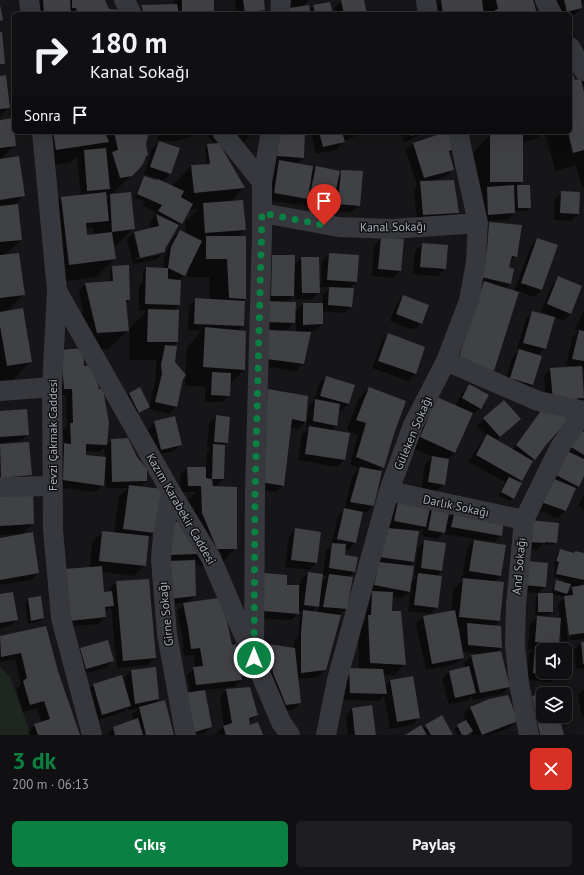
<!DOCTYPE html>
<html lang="tr">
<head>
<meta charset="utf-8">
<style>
	body { margin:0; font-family:"PT Sans",sans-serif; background:#1e1e20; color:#f1f3f6; height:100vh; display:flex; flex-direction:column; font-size:15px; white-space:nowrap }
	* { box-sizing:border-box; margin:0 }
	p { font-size:13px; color:#9c9d9f }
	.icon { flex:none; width:22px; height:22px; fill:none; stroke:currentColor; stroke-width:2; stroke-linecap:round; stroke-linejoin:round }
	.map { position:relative; height:735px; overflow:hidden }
	.panel { display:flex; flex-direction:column; background:#101012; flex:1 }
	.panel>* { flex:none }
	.hud { position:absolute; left:12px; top:12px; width:560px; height:122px; border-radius:6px; box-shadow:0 4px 16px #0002,0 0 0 1px #303032; background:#101012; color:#f1f3f6; overflow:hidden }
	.tools { position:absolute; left:536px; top:643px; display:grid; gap:8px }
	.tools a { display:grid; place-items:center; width:36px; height:36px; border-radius:6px; background:#101012; box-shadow:0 4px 16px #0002,0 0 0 1px #303032; font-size:20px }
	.pin { position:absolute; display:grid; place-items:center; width:34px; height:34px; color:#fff; margin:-41px -17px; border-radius:50% 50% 50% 0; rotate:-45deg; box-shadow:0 0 4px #0007 }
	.pin .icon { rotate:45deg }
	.me { position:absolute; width:44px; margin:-22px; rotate:0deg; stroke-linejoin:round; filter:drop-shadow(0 0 3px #0008) }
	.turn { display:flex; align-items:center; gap:14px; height:84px; padding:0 12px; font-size:18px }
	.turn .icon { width:52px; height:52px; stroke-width:2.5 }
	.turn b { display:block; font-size:28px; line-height:34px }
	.then { display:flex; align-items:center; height:38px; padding:0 12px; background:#0003; gap:8px; font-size:15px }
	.round { display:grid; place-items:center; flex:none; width:42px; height:42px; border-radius:6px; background:#1e1e20 }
	.summary { display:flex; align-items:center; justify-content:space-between; height:68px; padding:0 12px }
	h1 { font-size:24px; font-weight:700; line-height:30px; color:#0b8043 }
	.primary-button { display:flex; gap:8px; margin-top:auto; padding:8px 12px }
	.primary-button a { flex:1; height:46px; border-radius:6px; background:#0b8043; color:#fff; font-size:16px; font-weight:700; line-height:46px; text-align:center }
	.primary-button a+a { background:#1e1e20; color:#f1f3f6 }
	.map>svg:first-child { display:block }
</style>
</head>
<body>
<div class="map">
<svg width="584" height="735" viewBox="0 0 584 735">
	<rect width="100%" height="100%" fill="#161618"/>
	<path fill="#1e261f" d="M0 667 10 676 31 735H0Z"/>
	<path fill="#0007" fill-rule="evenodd" d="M35 0H104L108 10 121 14H36Z
		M175 0H213V14H135L134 12 141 6 175 5Z
		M235 0H263L264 9 260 14H237Z
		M281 0H309L301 7 309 10 314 6 332 14H280L298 8 297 7H281Z
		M349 0H363L366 14H336L334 8 341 1Z
		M421 0H532L536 14H424Z
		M556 0H584V3H580L581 8 574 15 570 16V14H559Z
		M584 51V85H581L584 96V187L582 188 576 165 555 171 545 132H570V69L574 82 578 81 579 56Z
		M0 77 9 107 0 116Z
		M0 121 15 145 1 159 24 195 14 206 21 240 5 255 24 294 6 312 31 361 13 380 0 382Z
		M33 132H148L139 168 111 195 134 228 115 247H113L115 259 96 277 51 283 54 205 61 198 81 196 77 156 71 162 38 168ZM111 194 106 199V195ZM93 228V235L85 237 86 229Z
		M158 132H201L199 134 177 141H158Z
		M204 132H254L238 148 222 149 244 188 230 202 245 229 237 237 245 299 242 302H244L243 326 238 331 245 332 244 370 229 385V395L222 402H205V387L185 385 187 347 202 331 188 330 189 306 196 299 210 300 209 277H188V268L184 275 180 280 179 305 173 311 177 342 172 347 174 362 183 379 176 407 169 414 147 408 135 415 126 397 130 394 149 407 155 382V373L157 360H129L130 328 147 311H139V287L143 283V271L146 268 163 269 165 255 173 238 180 231 186 234 185 222 198 209 189 210 164 249V252L157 259 133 264 127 239 134 232 151 229 150 222 153 218 156 212 143 206 145 202 134 197 142 180 145 177 157 181 159 179 144 174 152 149 159 142 170 174 162 182 173 187V185L191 166 207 165 205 148 208 145 215 144ZM162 252 159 255 135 260V258ZM167 277 173 280H166Z
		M295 132 303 158 297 164 311 172 316 168 338 175 342 171 359 205 352 212 332 211V203L326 210 303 206 304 201 300 205 267 200 272 168 277 164 271 163 272 138Z
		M311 132H364L361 134 343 141 337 149 316 154Z
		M400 132H428L404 142Z
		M449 132 455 149 449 155 453 170 446 176 431 181 458 213 451 220 417 221 414 189 417 185 406 151 413 144Z
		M466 132H481L467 135Z
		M511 132H544L538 138 522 142V182L517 186 530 207 526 211H514V213L507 220 482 221 472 154 490 135H512Z
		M562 192 578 214 571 221 554 220 555 199Z
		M490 223 516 256 509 264 508 268 510 284 505 288 514 291 531 246 537 239 557 246 541 290 534 297 519 291 493 371 455 363 483 229Z
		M381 238 400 271 393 278 372 276 374 245Z
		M422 244 447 246 445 269 438 276 413 274 415 251Z
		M329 254 356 282 349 289 351 306 344 313 322 311V324L315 331H310L303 364 296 371 261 366 262 338 271 329 260 328 265 263 272 256 294 266 301 258 319 284H321L322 261ZM319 287H330L323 295 322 304H303L294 312 286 303 295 294V300L312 299 319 292ZM294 314H296V332L285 331 294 323Z
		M113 267 129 299 126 303 128 330 109 349 82 351 83 367 108 423 106 445 111 440 146 481 140 487 154 533 147 540 145 565 134 576 101 572 103 593 110 592V589L116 582 155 658 148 665 117 668 111 607 105 612V617L98 624 63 627 90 568 92 542 103 532 114 533 119 496 128 488H106L105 477H104L103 485 96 492 56 487 57 451 64 444 63 431 67 427 66 395H58L55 358 78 350 71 324 83 312 79 291 85 284 110 282V270ZM104 447 105 458 85 456V451L99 452Z
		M559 278 581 287 570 314 563 321 554 317 545 348 537 356 532 385 525 392 504 384 513 357 519 350 517 349 526 319 533 312 549 316V315L541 311 552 285Z
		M403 296 421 323 414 330 390 321 397 303Z
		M584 310V369L581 368 583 398 576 405 546 407 544 376 551 369 574 367 566 365 572 338 578 331 575 330Z
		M389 334 424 347 415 374 408 381 372 368 382 341Z
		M326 377 348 404 341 411 338 410 336 426 331 431 348 434 344 460 337 467 298 460 302 434 309 428 306 427 309 406 314 401 319 384Z
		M470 385 480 408 473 415 471 414 455 452 448 459 444 484 437 491 421 489 425 464 433 457 410 447 427 408 455 406 463 392Z
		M369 388 392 435 383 467 378 471 381 472 373 506 366 513 362 512 355 543 348 550 345 549 344 556 354 572 349 577 346 609 340 614 325 670 318 677 297 679 300 703 293 710 279 711 262 652 269 645 294 649V641L298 638 300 615 303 612 298 611V613L291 620 257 618 286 586 299 594 301 580 308 573 321 582 328 576 323 575 326 551 331 546 338 516 344 510 353 475 360 468 350 464 358 435 347 430 359 398ZM318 606 317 613H312Z
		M268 390 307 397 305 422 298 429 290 427 283 486 276 492 255 489 261 397Z
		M545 407V445L531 462 519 483 513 498 510 501 498 496 505 482 469 462 481 442 486 436 477 426 484 419 513 425 496 440 512 450 538 414Z
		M0 412 28 434 21 441 0 443Z
		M216 416 227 442 224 445 223 479 215 487 236 548 218 567 198 566 194 557 190 562 195 596 186 604 231 646 235 645 241 680 234 687 204 690 211 727 204 734 187 735 190 693 187 675 195 668 194 655 184 656 182 634 177 611 185 603 162 605 161 569 184 524 183 505 196 492H181L180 475 187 468H206L207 452 210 449 207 448 209 423Z
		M155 422 181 444 174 451 154 456 148 429Z
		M584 433V458L583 460H584V473L578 486 574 490 565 511 558 518 535 509 560 459Z
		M28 443 31 475 24 482 0 484V445Z
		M0 493 33 523 22 535 38 573 31 580 0 585V539L19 536 18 534 0 535Z
		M584 494V509L578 506Z
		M399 497 433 505 447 519 455 511 501 535 494 542 445 534V531L437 539 422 536 423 529 417 533 413 562 409 567 410 583 417 576 414 575 418 548 425 541 445 544 442 571 436 577 437 607 430 614 408 611 411 590 402 598 392 597 391 612 405 664 394 675 383 674 385 686 390 681 412 677 419 718 412 725 390 729 384 695 379 701 343 700 349 669 359 670 358 627 365 620 366 599 372 593 368 592 381 536 389 528 387 527 392 504Z
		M524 528 556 542 553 545 543 544 537 550 522 548Z
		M296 529 316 563 309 570 285 567 289 536Z
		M474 541 501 576 494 582 503 583 499 621 494 626 501 648 496 653 509 687 502 694 473 700 472 696 468 700 449 705 442 679 449 672 465 668 464 663 471 656 482 654 462 652 463 657 456 664 426 670 416 624 423 617 451 612 453 590 465 578H462L467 548ZM457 628 462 629 460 630 461 641H460Z
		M560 550 574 554H584V582L580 587 584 586V639L562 641 560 626H559L558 644 554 648 561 650H543V672H560L559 675 552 682 526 680 529 654 533 649H528L530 624 537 617 560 619 558 604 565 597 552 594V612L549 615H535L536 597 539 594H551L554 584 557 581 563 583 564 580 554 577 556 565 554 564 557 553ZM569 585 574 586 567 593ZM564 602H566L570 640H568Z
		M518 569 545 586 538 593 517 592Z
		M0 595 17 619 10 626 0 628Z
		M40 598 43 618 40 621 28 624 25 603 28 599Z
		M46 627 57 671 78 735H29L28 732 35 725 42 723 37 708 23 712 16 689 21 684 15 659 0 662V637Z
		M581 643H584V668L576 669 574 650Z
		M81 649 112 661 106 668 79 675 74 656Z
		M131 671 158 699 153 705 172 735H107L113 728 134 721 132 715 139 708 128 710V707L123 712 95 721 86 691 93 685 121 676 125 687 124 678Z
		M227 689 257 714 249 722 250 726 262 735H215L224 726 220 697Z
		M584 689V717H582L578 695Z
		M543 694V716H559L563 735H532L526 703 532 697Z
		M489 699 516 721 509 728 492 735H472L471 732 467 735H457L454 729 466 721 463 714 470 707Z
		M352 709 375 735H348L346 716Z
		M442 717 452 735H407L422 729Z"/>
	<path fill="#404145" d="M43 0H70L71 14H44Z
		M72 0H105L109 9 120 10 122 14H77L76 8H72Z
		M182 0H214V14H182Z
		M243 0H264L265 10 245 13Z
		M341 0H364L367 14H344Z
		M441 0H482L484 14H443Z
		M496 0H533L537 14H495V10L498 9Z
		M564 0H581L582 8 567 12Z
		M330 2 333 14H315L313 5Z
		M177 4 179 14H144L141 5Z
		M0 5 3 20 0 21Z
		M309 5 311 14H284V9Z
		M0 32H2L5 64H0Z
		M570 67 575 80 581 79 584 92V150L573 153 568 132H570Z
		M6 75 10 108 0 109V76Z
		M13 118 16 146 0 148V120Z
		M53 132H105L109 142 56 150Z
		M114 132H149L146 144 148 155 146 156 144 162 140 168 132 176 120 178 112 152 118 150Z
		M164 132H191L185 134H164Z
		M279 132H305L304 158 277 156Z
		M319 132H342L345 142 323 147Z
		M409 132H421L411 136Z
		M446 132H450L456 149 449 151 454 170 424 178 413 143Z
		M490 134H523V182H490Z
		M159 141 180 148 171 174 150 167Z
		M219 143 245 188 194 193 191 165 210 164 207 144Z
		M106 148 110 189 87 191 84 150Z
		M19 156 25 196 0 200V159Z
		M279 160 313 166 308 199 274 193Z
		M316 166 340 171 333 204 309 199Z
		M341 170 363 171 360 206 338 204Z
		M144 176 157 180 158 179 184 191 181 197 193 204 182 224 158 211 162 205 137 194Z
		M454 180 459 213 423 215 420 181Z
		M514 185 515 213 488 215 487 187Z
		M517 185H530L531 208H518Z
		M561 191 580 192 579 214 560 213Z
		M106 192 109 221 86 223 87 235 112 232 110 194 131 192 135 229 112 232 116 259 69 265 61 197Z
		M243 200 246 230 205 233 203 203Z
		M18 204 22 240 0 242V206Z
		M156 214 179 225 165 249V252L140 258 134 232 159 226Z
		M489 222 522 225 517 257 512 256 509 267 514 269 511 284 481 277 487 250Z
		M180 230 202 241 185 276 168 268 171 247Z
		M206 236H246V299L229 298 227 259H206Z
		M381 237 404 239 401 271 378 269Z
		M537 238 558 245 542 290 521 283Z
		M422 243 448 245 446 269 420 267Z
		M19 253 25 295 0 298V255Z
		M329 253 359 255 357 282 327 280Z
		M272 255H295L294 296H271Z
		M301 257H319L320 293H302Z
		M129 265 130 300H126L129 331 97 333 85 283 113 281 112 266Z
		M146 267 168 268V279L181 280 180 305 145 304Z
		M558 276 582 286 571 314 547 304Z
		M484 281 519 292 494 371 458 360Z
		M329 287 354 288 352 307 328 305Z
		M403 295 429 305 422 324 396 314Z
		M195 298 245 301 244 326 194 324Z
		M267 301 296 302 295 323 267 322Z
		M303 303H323V324L303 325Z
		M23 308 32 362 7 366 0 326V312Z
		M148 309 179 310 178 342H147Z
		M532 311 555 317 546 349 523 343Z
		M205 327 246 331 245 370 203 367Z
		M269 330 311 332 304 364 267 359Z
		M579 330 584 331V361L572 359Z
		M388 333 425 347 416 374 378 361Z
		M165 345 177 346 175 362 186 375 183 379 177 407 155 402 162 374 161 365Z
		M83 348 84 366 94 365 99 389H103L109 423 107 445 86 444V455L106 457 104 486 63 480 64 443 71 444 70 423H73L72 389H64L61 350Z
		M519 349 542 356 533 385 510 378Z
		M582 366 584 398 553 401 550 368Z
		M212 372 231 373 230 396 211 395Z
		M326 376 355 385 349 404 320 396Z
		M469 384 489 395 481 409 462 398Z
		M140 387 150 407 139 413 129 393Z
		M369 387 406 401 394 434 384 468 356 457 366 423 356 420Z
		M268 389 308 396 306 422 292 419 284 486 261 482Z
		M437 397 473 413 455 453 420 437Z
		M315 399 340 404 337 426 313 421Z
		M504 400 521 419 500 437 483 418Z
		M545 405 569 419 546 445 535 460 516 445Z
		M27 409 29 435 0 437V411Z
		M216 415 230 417 228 443 214 442Z
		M175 416 182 445 161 450 154 421Z
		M309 426 350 433 345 460 305 454Z
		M580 430 584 432V455L571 447Z
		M487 434 533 461 522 481 476 455Z
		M128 438 137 457 147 469V481L112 482 111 439Z
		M29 442 32 475 1 478 0 444Z
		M213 444 225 445 224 479H212L213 486 237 487V549H217L202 513 201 486H188L187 467H206V478L212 479Z
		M567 451 584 459V476L579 487 556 475Z
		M432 456 449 459 445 485 428 482Z
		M360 467 382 471 374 506 350 502Z
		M509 477 522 483 514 499 501 492Z
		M552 478 576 488 566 511 541 502Z
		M129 485 162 489 155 533 123 529Z
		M33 489 34 524 0 526V492Z
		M399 496 431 503 426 527 394 521Z
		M433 504 450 508 445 533 428 530Z
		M344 508 363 512 356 543 337 539Z
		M455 510 504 519 502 536 451 527Z
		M530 520 559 523 557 543 545 542V543L528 542Z
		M169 521 183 523 199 554 167 555Z
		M295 528 321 532 317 563 291 560Z
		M388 528 419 531 414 562 379 557Z
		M102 531 149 536 146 566 99 561Z
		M33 532 39 573 0 580V538Z
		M424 540 446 543 442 571 421 568Z
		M474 540 506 545 501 576 469 571Z
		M332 543 346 544 345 555 358 557 355 572 329 568Z
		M560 549 574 553 575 551 584 553V580L556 574 559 562 556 561Z
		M195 560 196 596 169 599 167 561Z
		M525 561 548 563 546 587 523 585Z
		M379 562 414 566 410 592 374 585Z
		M102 566 104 592 112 591 114 606 105 607 106 617 70 621 65 569Z
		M308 572 323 574 319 607 304 605Z
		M264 573 287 575V585H299V614L263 611Z
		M418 573 442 576 438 608 414 605Z
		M329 574 353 577 347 609 323 607Z
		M463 578 504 582 500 621 459 617Z
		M149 579 156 658 123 661 116 581Z
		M556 580 571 584 567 594 554 590Z
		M584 585V633L569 635 564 596 573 595 572 587Z
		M372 591 393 592 392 611H401L406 665 370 663 368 615H371Z
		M13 592 18 620 0 623V594Z
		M538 593H553V612H538Z
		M41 596 44 618 31 621 28 598Z
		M218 598 227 621 232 645 236 644 242 680 196 685 193 667 203 666 200 648 191 649 188 627 183 603Z
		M303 610 341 615 326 670 301 673V633Z
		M455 610 464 658 432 664 423 616Z
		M537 616 561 618 559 644 535 642Z
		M467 623 501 626 502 648 468 645Z
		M46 626 58 671 80 735H38L34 724 50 719 44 701 30 705 23 681 27 678 21 653 1 657 0 636Z
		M108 640 114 661 86 669 80 648Z
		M581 642H584V664H583Z
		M269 644 295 648 301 703 286 705 273 673Z
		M535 646 563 648 562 650H543V672H561L560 676 533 673Z
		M501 651 510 687 480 693 471 655Z
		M469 666 476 693 455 698 449 671Z
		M156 667 159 699 135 704 131 670Z
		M349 668 383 669 387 694 350 693Z
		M122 675 131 706 102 715 93 684Z
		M413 676 420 718 397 722 390 680Z
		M250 687 258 715 249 718 250 725 258 722 263 735H226L223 726 232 723 226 689Z
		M205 690 212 727 195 732 185 693Z
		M555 691V694H544V693Z
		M543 693V716H559L564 735H540L532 696Z
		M508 695 518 721 482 735 470 707 489 699Z
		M165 700 174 735H146L139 707Z
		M372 705 376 735H355L352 708Z
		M442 715 453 735H431L425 725Z
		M138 718 143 735H115L113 727Z
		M466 720 473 731 467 735H462L457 725Z
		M421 725 427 735H405Z"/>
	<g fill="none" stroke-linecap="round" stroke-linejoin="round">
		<path stroke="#37383d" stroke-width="20" d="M29 0 31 14
			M124 0 132 14
			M426 0 428 14
			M545 0 552 14
			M280 14 281 0
			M570 47 584 71
			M42 132 57 291 52 387 53 530 61 618 92 735
			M222 132 262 182
			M262 213 339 227 392 229 478 223
			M57 291 171 492 211 558 281 722 290 735
			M446 361 538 401 584 411
			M0 391 52 387
			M0 487 52 486
			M389 491 524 520
			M171 492 163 535 161 559 167 634 184 728 186 735
			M254 658 255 492 262 233V182L271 132
			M326 735 337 680 389 491 413 425 446 361 469 301 476 262 478 223 458 132
			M529 735 519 683 515 645 516 605 524 520 560 447 584 411"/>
	</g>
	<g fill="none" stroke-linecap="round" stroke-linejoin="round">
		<path stroke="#0b8043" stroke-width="7" stroke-dasharray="0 12.6" d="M254 658 255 492 262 213 324 225"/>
	</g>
	<g text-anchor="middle" stroke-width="3" stroke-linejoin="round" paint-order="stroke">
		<g font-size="12" fill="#a8adb8" stroke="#111113">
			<text transform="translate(393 227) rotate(-1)" y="4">Kanal Sokağı</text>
			<text transform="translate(413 433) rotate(-67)" y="4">Güleken Sokağı</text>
			<text transform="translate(53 435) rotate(-90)" y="4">Fevzi Çakmak Caddesi</text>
			<text transform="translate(456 506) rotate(12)" y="4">Darlık Sokağı</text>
			<text transform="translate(181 509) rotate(60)" y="4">Kazım Karabekir Caddesi</text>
			<text transform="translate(519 566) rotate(-85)" y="4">And Sokağı</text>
			<text transform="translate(166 614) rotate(-96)" y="4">Girne Sokağı</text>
		</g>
	</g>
</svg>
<div class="tools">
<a><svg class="icon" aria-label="sound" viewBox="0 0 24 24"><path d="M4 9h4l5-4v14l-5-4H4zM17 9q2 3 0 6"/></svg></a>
<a><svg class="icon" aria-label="layers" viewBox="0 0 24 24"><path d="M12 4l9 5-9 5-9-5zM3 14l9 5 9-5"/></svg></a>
</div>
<div class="pin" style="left:324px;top:225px;background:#d93025"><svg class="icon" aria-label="arrive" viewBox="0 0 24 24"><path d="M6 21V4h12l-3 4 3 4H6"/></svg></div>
<svg class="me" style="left:254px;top:658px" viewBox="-20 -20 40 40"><circle r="17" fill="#0b8043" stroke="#fff" stroke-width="3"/><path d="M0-11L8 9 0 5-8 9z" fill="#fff"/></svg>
<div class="hud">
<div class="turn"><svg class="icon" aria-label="right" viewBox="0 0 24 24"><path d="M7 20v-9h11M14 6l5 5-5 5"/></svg><div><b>180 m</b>Kanal Sokağı</div></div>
<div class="then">Sonra<svg class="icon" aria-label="arrive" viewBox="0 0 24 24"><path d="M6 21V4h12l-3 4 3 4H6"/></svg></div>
</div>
</div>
<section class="panel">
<div class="summary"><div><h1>3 dk</h1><p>200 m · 06:13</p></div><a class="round" style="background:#d93025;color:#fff"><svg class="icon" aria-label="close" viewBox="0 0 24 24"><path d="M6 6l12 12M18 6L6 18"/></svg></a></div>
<div class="primary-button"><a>Çıkış</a><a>Paylaş</a></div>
</section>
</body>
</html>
